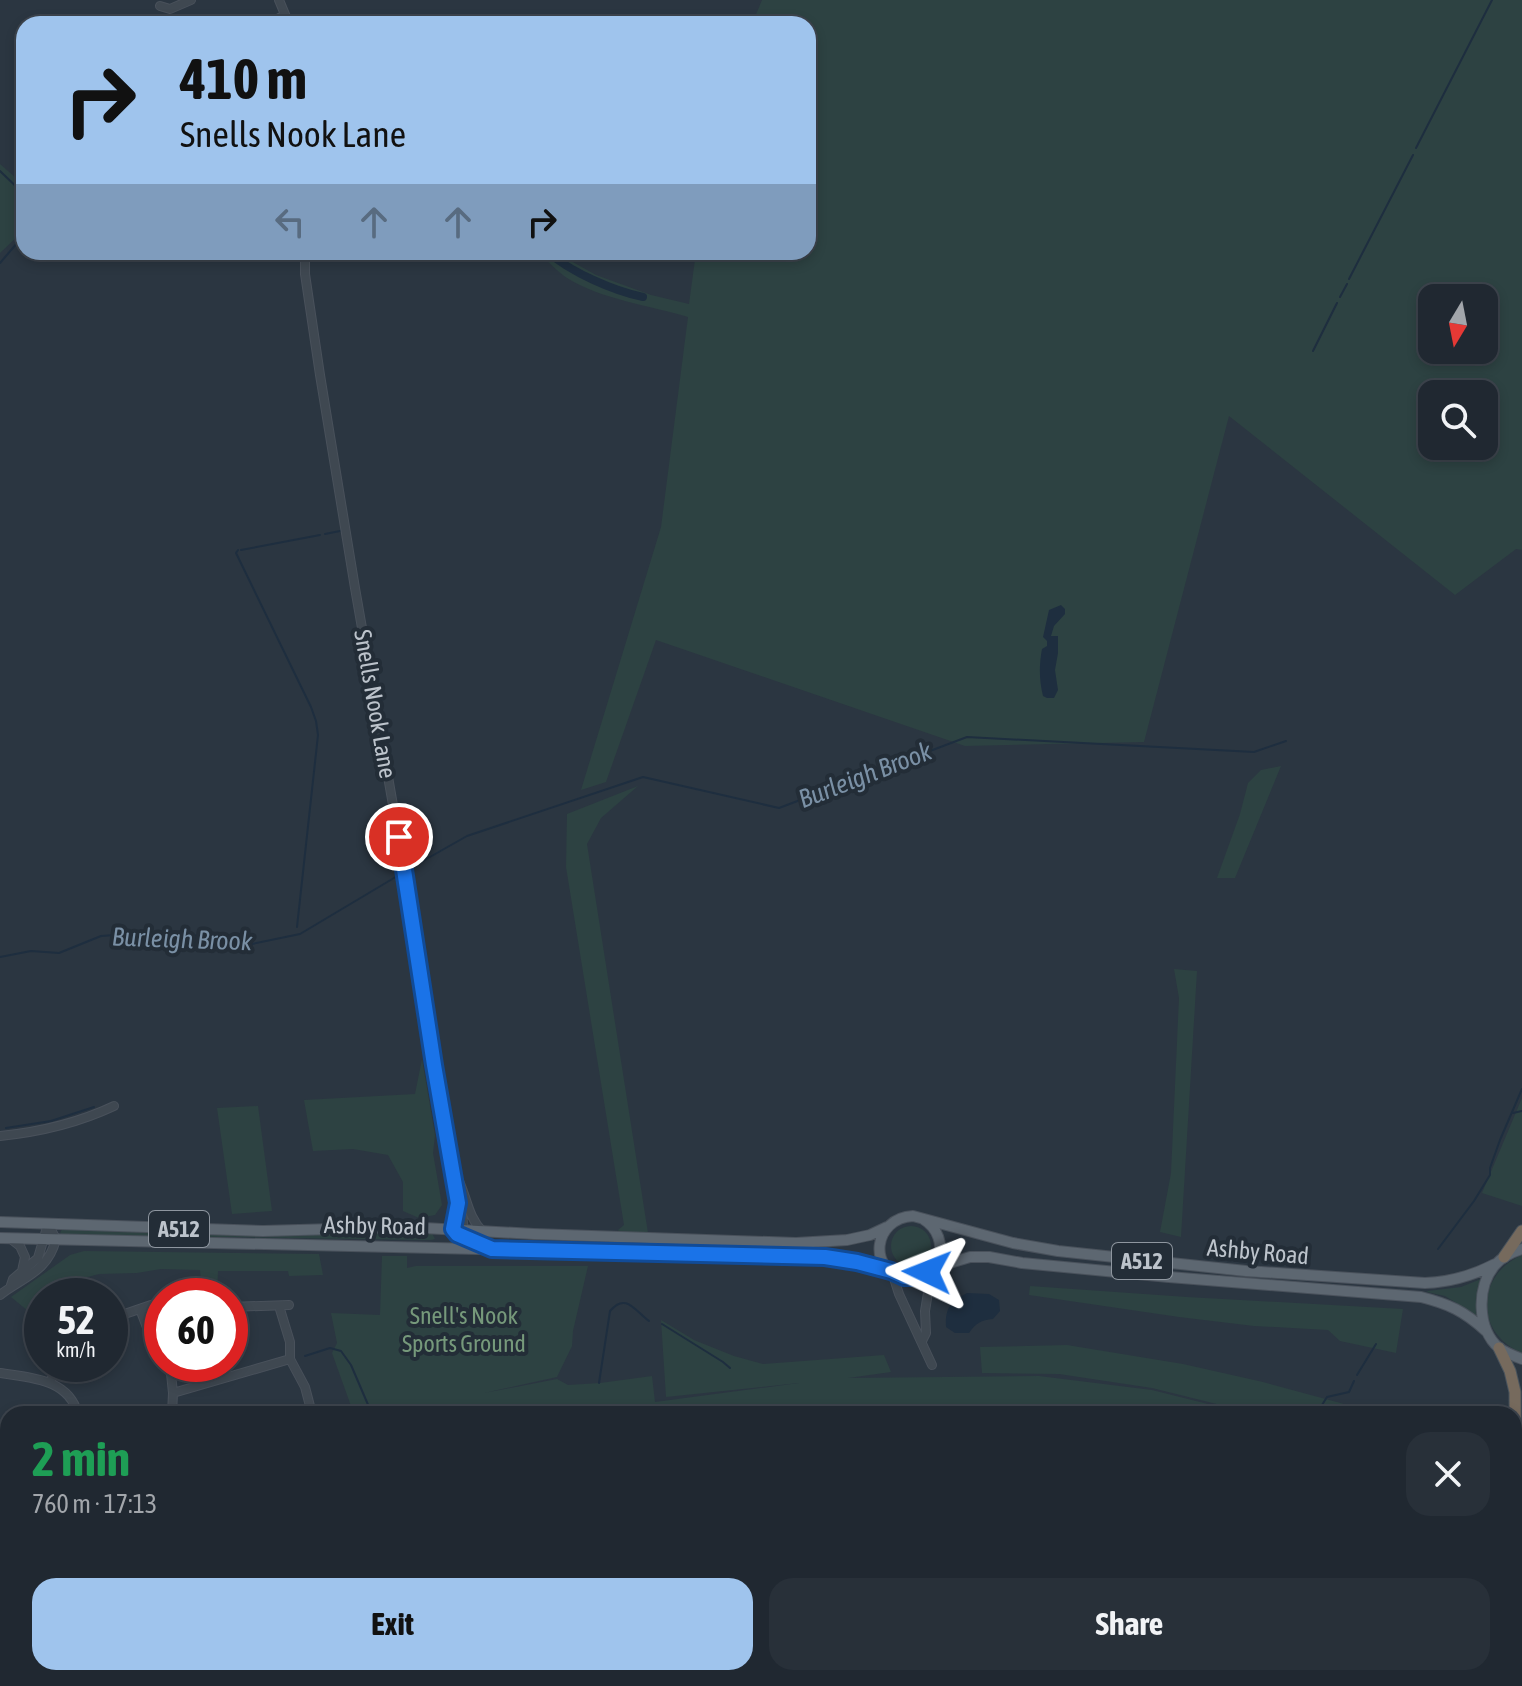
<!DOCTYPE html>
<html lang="en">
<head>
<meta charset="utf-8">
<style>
	body { margin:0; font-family:"Asap Condensed",sans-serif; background:#283039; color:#f1f3f6; height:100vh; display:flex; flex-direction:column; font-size:30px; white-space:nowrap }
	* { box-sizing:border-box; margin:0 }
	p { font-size:26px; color:#a2a6ab }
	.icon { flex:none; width:44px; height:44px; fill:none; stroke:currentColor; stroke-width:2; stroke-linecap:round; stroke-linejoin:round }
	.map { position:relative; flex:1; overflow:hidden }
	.drawer { position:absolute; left:0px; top:1406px; width:1522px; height:280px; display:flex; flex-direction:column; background:#202831; border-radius:24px 24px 0 0; box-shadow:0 4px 12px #0003,0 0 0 2px #3d444d }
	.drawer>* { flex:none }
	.hud { position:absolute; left:16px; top:16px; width:800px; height:244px; border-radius:24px; box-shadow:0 4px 12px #0003,0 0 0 2px #3d444d; background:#9fc4ed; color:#111; overflow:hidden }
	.needle { width:52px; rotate:190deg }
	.controls { position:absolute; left:1418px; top:284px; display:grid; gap:16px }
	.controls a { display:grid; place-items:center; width:80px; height:80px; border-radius:16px; background:#202831; box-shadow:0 4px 12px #0003,0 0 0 2px #3d444d; font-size:40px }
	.speed { position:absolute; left:24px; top:1278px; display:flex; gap:16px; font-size:40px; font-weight:700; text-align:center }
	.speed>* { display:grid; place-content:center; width:104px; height:104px; border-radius:50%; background:#202831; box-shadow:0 4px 12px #0003,0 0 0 2px #3d444d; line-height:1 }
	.speed small { font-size:20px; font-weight:400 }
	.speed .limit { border:12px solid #d22; background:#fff; color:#111 }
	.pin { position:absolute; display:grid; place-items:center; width:68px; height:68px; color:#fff; margin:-34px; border:4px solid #fff; border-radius:50%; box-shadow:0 2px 8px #0007 }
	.me { position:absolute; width:88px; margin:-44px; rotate:272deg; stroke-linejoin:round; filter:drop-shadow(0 0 6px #0008) }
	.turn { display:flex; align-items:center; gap:28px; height:168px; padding:0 32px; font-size:36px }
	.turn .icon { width:104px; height:104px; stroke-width:2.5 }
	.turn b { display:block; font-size:56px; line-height:68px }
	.lanes { display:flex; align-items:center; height:76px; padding:0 32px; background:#0003; justify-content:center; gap:40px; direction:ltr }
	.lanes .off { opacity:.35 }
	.round { display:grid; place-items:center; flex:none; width:84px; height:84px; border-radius:24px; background:#283039 }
	.headline { display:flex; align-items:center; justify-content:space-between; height:136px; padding:0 32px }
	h1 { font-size:48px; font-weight:700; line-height:60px; color:#1e9e55 }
	.cta { display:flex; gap:16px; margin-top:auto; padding:16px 32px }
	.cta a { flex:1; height:92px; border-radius:24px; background:#9fc4ed; color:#111; font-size:32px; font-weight:700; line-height:92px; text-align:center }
	.cta a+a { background:#283039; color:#f1f3f6 }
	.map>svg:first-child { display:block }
</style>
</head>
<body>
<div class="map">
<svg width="1522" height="1686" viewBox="0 0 1522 1686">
	<rect width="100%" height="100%" fill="#2b3641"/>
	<path fill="#2d4242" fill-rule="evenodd" d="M762 0H1522V550L1516 549 1455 595 1229 416 1144 742 965 746 656 640 606 782 581 790 661 527 688 317C648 305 603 300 567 278 557 271 547 261 539 252H560L571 261 596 275 651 295 689 304 696 252H808V24H752ZM1432 298H1484V350H1432ZM1432 394H1484V446H1432Z
		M0 164 24 185V230L0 253Z
		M1281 766 1235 878H1217L1240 814 1248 783 1261 770Z
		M638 786 601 818 587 844 648 1233H621L618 1230 624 1225 566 867 567 814Z
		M1174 969 1197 971 1181 1237 1160 1232 1171 1173 1179 998Z
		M422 1059 435 1135 433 1153 442 1205 435 1215 419 1218 403 1211V1182L388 1155 353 1149 313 1151 304 1100 415 1094Z
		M1522 1098V1206L1482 1193Z
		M258 1106 272 1211 232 1214 217 1108Z
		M891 1246a20 20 0 1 1 40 0a20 20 0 1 1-40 0Z
		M62 1229 432 1233 435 1239 431 1240 63 1235 60 1233Z
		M84 1251 319 1254 323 1275 289 1276 288 1271H218L217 1296H202L200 1270 161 1269 137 1273 99 1274 76 1280 45 1296H42V1298L28 1311 11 1297 70 1255Z
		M1522 1255V1353C1474 1333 1476 1275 1522 1255Z
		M382 1256H407V1268L416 1266H588L573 1331 572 1346 557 1377 484 1393 557 1379 568 1385 600 1383 652 1376 655 1402 799 1383 666 1397 661 1320 694 1340 734 1356 763 1364 884 1355 891 1372 848 1378 1039 1376 1152 1390 1248 1414H348L351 1406 332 1353 337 1343 331 1313 380 1315Z
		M1481 1279 1477 1302V1316L1445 1296 1427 1292 1428 1291 1461 1287Z
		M1030 1286 1187 1297 1403 1309 1396 1353 1340 1341 1328 1330 1254 1326 1179 1317 1029 1295Z
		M1067 1345 1183 1364 1263 1382 1381 1414H1257L1152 1388 1059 1374 982 1373 980 1347Z
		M0 1593C11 1609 8 1611 0 1628L8 1637V1678H55L64 1686H0Z
		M152 1678H1486L1485 1686H148Z"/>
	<path fill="#1e2e3f" d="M1061 605 1065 609V614L1054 626 1051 636H1058V653L1055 670 1058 690 1054 698H1047L1043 696C1039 680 1039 665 1042 649L1047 646V641L1043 637 1049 610Z
		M967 1293 989 1294 999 1300 1000 1311 993 1319C981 1320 976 1323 969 1333H955L946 1327C945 1307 951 1302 967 1293Z"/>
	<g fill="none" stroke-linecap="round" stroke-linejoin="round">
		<path stroke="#1e2e3f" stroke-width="2" d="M1416 148 1492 0
			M0 171 24 194
			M0 263 24 235
			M1349 279 1413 155
			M1340 297 1347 284
			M1313 351 1337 303
			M325 534 340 531
			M238 550 236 553 311 707 316 721 318 735 297 927
			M241 550 320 535
			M414 866 467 836 643 777 779 808 967 737 1254 752 1286 741
			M0 957 31 951 59 953 101 936 129 934H190L227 943 252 944 300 934 399 875
			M1513 1113 1522 1111
			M6 1128 51 1121 94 1107
			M1438 1249 1474 1201 1490 1175V1168L1500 1140 1522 1089
			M662 1324 723 1362 730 1368
			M305 1356 330 1348 341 1351 351 1365 372 1414
			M1357 1375 1376 1344
			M599 1383 610 1311C626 1292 635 1311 649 1321
			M1322 1405 1327 1397 1349 1392 1354 1381
			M569 1414 597 1408
			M0 1631 8 1648
			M46 1678 53 1686
			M754 1686 767 1678"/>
		<path stroke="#1e2e3f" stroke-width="8" d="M548 252C570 272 614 291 643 297"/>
		<g stroke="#49515b" stroke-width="10">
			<path id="minor" d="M279 0 289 24
				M160 6 170 9 191 0
				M268 24 285 15
				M305 252V274L320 375 355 588 404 868 434 1065 458 1203C466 1219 464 1234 455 1249
				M0 1136C40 1132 78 1123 114 1106
				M455 1173C467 1193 466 1215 483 1232
				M458 1203 453 1229 462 1236 491 1249
				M11 1239 20 1246 25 1257 22 1271
				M892 1272 899 1294 932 1365
				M10 1288 13 1279 38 1258 48 1224
				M0 1295C23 1277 48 1272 56 1239L48 1224
				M279 1306 290 1342V1359L305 1387 310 1406
				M230 1307 289 1305
				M140 1309 148 1330 162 1351
				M110 1319 151 1305 162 1304
				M922 1341 926 1333 925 1311 932 1268
				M170 1364 173 1393 172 1414
				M0 1373C30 1378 68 1378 78 1414
				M50 1382 59 1364
				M173 1393 290 1359
				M0 1511 8 1507"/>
		</g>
		<g stroke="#49515b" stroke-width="12">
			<path id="major" d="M923 1219C954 1238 940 1283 905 1277 867 1271 873 1218 913 1216L1013 1243 1058 1251 1246 1271 1425 1283C1451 1282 1472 1276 1495 1264
				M0 1222 263 1231 406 1227 534 1234 796 1243 847 1240 870 1235 887 1227
				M0 1238 825 1257 848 1260 891 1271
				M1522 1249C1512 1252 1502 1257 1495 1265 1476 1287 1477 1329 1499 1348 1506 1353 1514 1356 1522 1359
				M933 1268 970 1257H989L1022 1263 1169 1277 1421 1297C1449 1304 1464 1311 1486 1331"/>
		</g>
		<g stroke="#49535c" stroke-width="13">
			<path id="highway" d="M1504 1257 1522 1231
				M1499 1348 1510 1371 1515 1392 1517 1686"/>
		</g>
		<use href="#minor" stroke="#3f4851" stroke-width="8"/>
		<use href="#major" stroke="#5d6771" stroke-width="10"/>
		<use href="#highway" stroke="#766a5d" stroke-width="11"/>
	</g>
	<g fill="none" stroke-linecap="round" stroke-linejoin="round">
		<g stroke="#114b97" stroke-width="20">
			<path id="route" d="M399 837 434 1065 458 1203 453 1229 457 1234 492 1249 825 1257 857 1262 891 1271 904 1277H916L927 1272"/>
		</g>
		<use href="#route" stroke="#1a73e8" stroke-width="14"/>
	</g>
	<g text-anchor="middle" stroke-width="8" stroke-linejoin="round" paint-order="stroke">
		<g fill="#232d37" stroke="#8e969f" stroke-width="2">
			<rect x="149" y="1211" width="60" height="36" rx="6"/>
			<rect x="1112" y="1243" width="60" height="36" rx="6"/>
		</g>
		<g font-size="22" font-weight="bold" fill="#bcc3cb">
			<text x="179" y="1237">A512</text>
			<text x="1142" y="1269">A512</text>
		</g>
		<g font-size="24" fill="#bcc3cb" stroke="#232d37">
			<text transform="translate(375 704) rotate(80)" y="8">Snells Nook Lane</text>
			<text transform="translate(375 1226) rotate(1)" y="8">Ashby Road</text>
			<text transform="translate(1258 1252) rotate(5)" y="8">Ashby Road</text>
		</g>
		<g font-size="24" fill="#76997b" stroke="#232d37">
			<text x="464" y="1324">Snell's Nook<tspan x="464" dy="28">Sports Ground</tspan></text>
		</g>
		<g font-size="26" font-style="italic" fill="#7a90a5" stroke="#232d37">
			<text transform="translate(865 775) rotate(-21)" y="9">Burleigh Brook</text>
			<text transform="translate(182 939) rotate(2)" y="9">Burleigh Brook</text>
		</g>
	</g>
</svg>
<div class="controls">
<a><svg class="needle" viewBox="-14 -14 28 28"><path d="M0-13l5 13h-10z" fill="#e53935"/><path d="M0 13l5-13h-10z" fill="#a2a6ab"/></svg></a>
<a><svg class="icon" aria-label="search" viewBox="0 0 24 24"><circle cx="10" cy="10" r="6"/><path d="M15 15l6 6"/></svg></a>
</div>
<div class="speed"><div>52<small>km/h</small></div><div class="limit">60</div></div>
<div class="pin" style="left:399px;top:837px;background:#d93025"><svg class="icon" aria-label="arrive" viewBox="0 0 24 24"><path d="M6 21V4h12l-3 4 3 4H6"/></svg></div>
<svg class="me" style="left:927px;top:1272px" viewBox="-20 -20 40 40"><path d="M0-17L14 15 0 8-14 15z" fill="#1a73e8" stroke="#fff" stroke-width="4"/></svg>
<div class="hud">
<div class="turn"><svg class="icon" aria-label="right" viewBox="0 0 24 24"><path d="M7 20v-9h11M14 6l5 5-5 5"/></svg><div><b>410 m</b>Snells Nook Lane</div></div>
<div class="lanes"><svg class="icon off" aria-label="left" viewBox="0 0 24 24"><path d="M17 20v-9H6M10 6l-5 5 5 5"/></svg><svg class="icon off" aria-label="ahead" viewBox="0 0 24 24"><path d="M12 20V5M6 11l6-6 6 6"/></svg><svg class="icon off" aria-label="ahead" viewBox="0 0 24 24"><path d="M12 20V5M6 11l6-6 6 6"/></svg><svg class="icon" aria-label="right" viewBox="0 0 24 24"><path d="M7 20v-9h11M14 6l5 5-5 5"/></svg></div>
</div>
<section class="drawer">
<div class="headline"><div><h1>2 min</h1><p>760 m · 17:13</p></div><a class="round"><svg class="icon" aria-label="close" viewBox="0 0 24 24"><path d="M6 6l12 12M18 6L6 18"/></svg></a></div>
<div class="cta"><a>Exit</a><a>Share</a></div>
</section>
</div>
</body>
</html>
